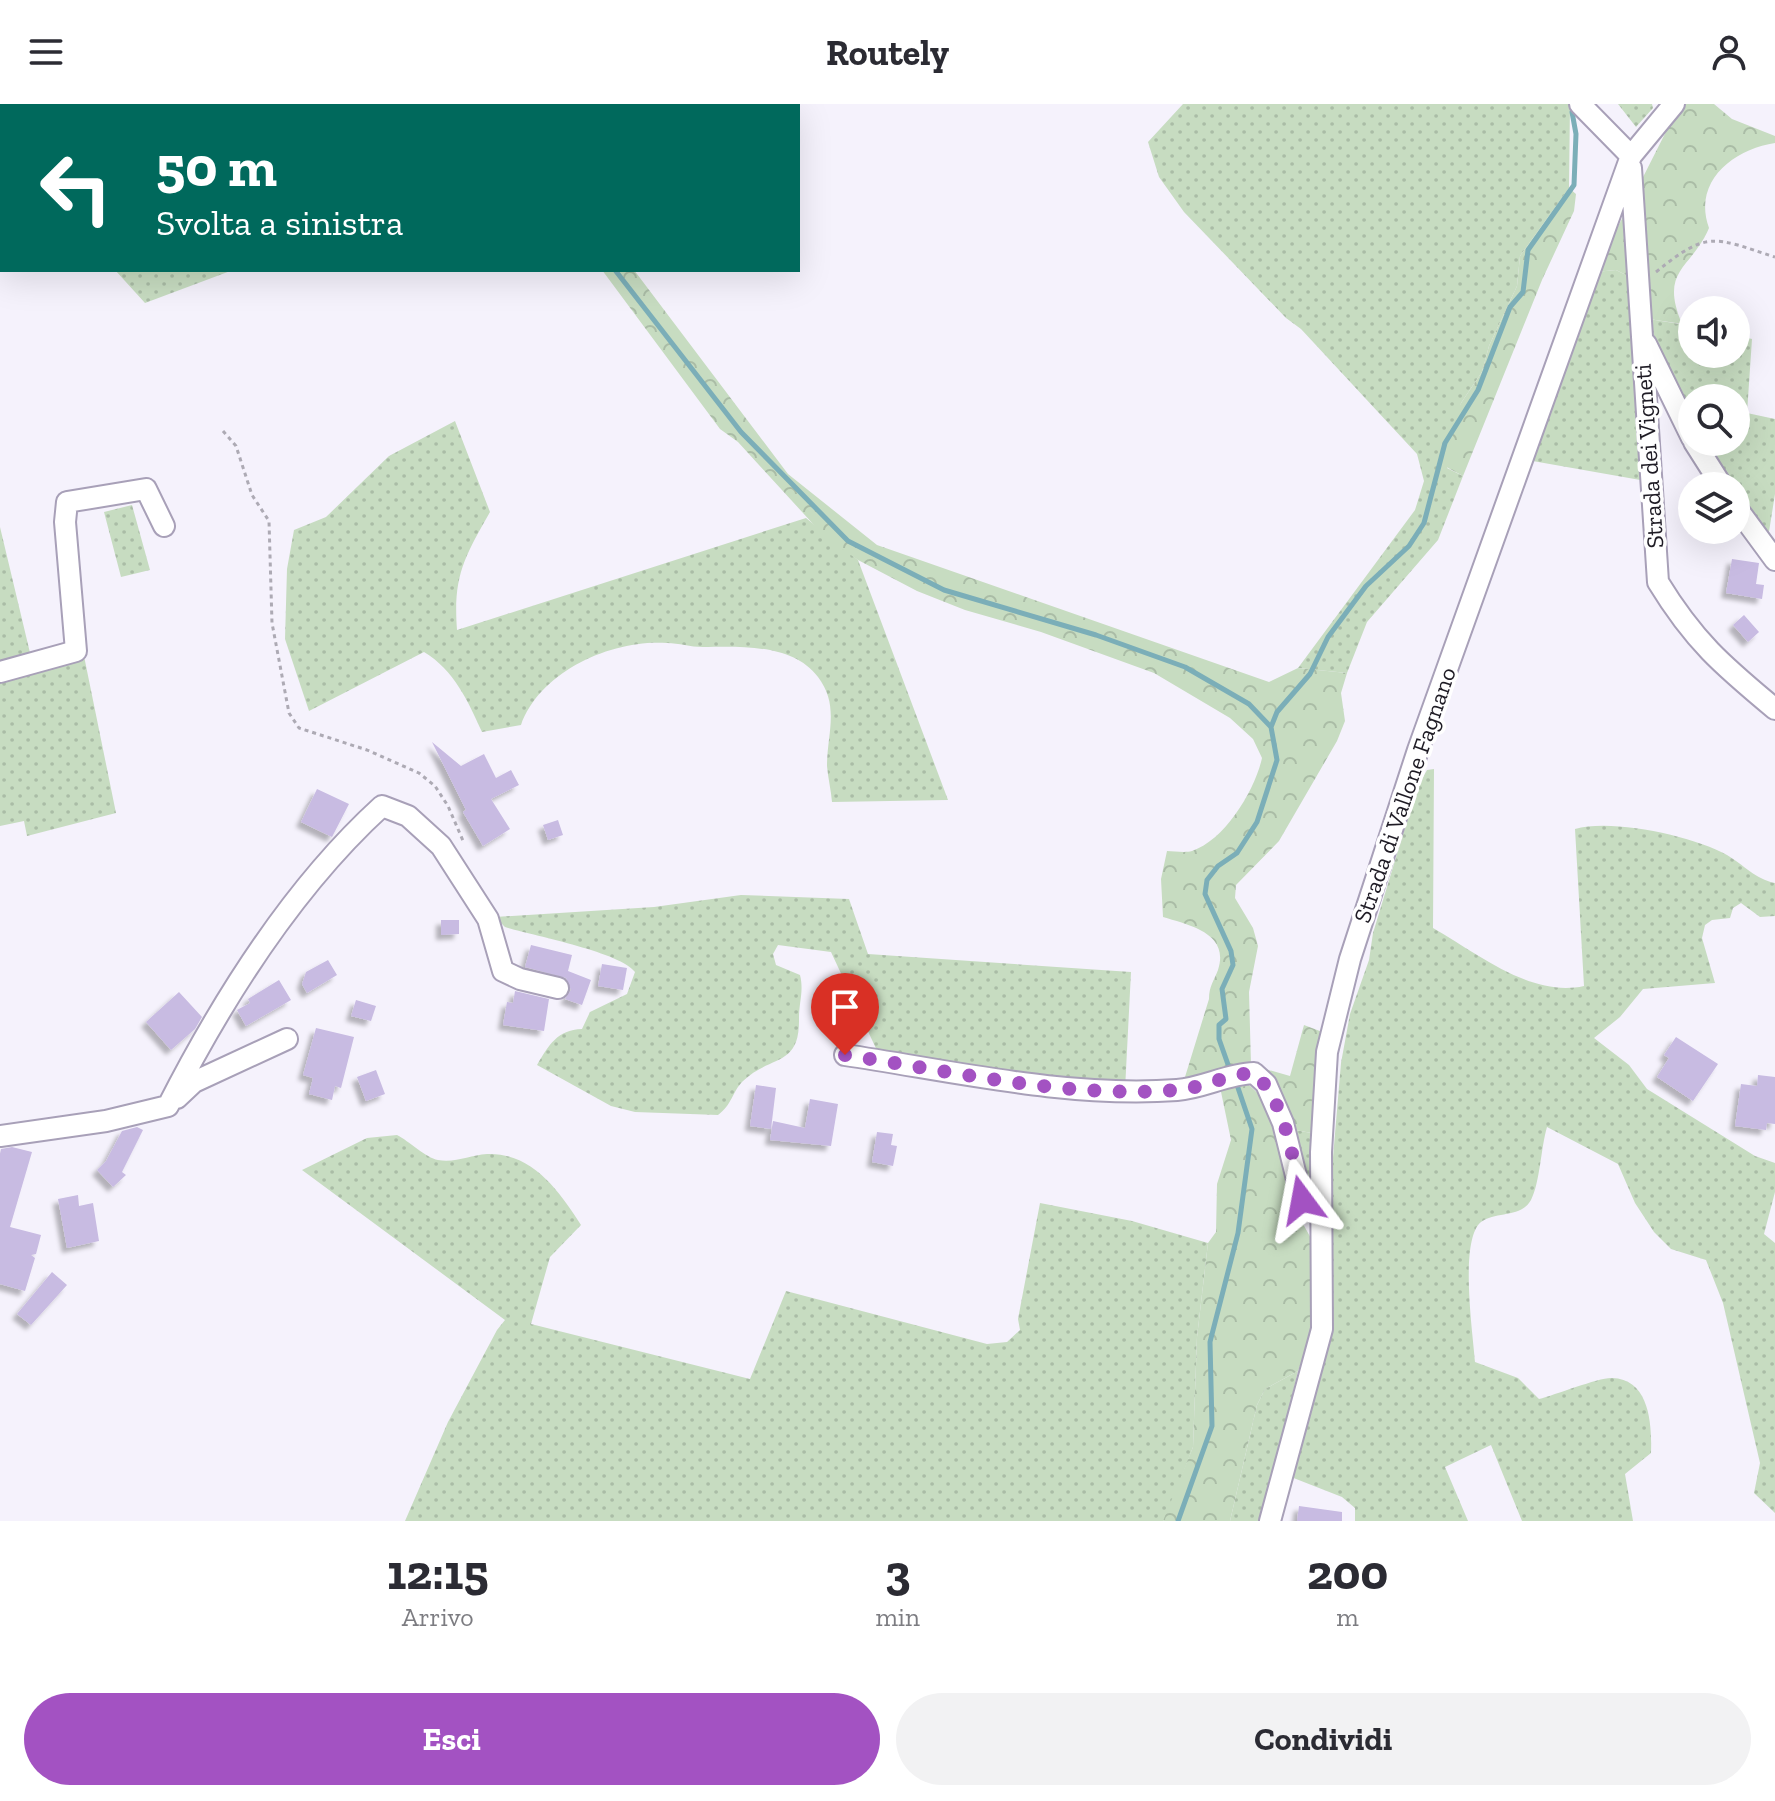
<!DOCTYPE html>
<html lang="it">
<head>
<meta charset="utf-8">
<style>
	body { margin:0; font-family:"Zilla Slab",serif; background:#f2f2f3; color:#2b2b33; height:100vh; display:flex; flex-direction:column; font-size:30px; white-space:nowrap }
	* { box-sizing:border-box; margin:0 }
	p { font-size:26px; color:#7c7c81 }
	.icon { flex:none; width:44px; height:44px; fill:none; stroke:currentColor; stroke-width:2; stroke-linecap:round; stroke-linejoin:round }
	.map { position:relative; height:1417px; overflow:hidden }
	.side { display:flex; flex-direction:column; background:#fff; flex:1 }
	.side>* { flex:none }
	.guide { position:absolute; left:0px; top:0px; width:800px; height:168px; box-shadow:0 8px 32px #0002; background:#00695c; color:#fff; overflow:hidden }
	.tools { position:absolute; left:1678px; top:192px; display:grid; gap:16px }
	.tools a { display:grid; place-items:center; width:72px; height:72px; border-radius:50%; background:#fff; box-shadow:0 8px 32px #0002; font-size:40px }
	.pin { position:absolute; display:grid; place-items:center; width:68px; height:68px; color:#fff; margin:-82px -34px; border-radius:50% 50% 50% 0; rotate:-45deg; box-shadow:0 0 8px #0007 }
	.pin .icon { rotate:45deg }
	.me { position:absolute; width:88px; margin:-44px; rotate:347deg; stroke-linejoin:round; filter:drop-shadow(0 0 6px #0008) }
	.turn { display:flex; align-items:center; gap:28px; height:168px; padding:0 24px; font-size:36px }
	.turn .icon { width:104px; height:104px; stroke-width:2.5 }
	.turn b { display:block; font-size:56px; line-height:68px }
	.eta { display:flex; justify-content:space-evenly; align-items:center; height:136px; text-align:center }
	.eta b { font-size:48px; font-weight:800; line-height:56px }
	.cta { display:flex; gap:16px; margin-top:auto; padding:16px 24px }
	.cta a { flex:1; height:92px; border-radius:48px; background:#a352c2; color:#fff; font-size:32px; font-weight:800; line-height:92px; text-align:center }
	.cta a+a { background:#f2f2f3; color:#2b2b33 }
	header { display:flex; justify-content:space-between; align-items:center; height:104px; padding:0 24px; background:#fff; font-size:36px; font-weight:800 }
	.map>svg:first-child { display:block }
</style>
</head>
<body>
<header><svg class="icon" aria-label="menu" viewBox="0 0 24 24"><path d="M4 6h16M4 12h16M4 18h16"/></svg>Routely<svg class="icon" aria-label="person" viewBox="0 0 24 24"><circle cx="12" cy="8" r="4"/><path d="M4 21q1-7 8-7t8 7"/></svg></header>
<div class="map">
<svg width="1775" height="1417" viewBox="0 0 1775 1417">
	<defs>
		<pattern id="grass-dots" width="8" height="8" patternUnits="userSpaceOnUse" patternTransform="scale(2)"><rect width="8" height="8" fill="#c7dcc1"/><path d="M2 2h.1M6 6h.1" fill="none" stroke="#aabca6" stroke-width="1.8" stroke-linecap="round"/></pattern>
		<pattern id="forest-crowns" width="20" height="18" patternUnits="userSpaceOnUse" patternTransform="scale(2)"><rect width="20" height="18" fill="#c7dcc1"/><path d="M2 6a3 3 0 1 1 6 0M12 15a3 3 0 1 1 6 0" fill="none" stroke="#aabca6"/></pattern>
		<filter id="shadow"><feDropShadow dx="-5" dy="5" stdDeviation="2" flood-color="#0004"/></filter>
	</defs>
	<rect width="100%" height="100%" fill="#f5f2fc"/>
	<path fill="url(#grass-dots)" d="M1183 0H1570L1569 84 1520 152 1517 182 1489 242 1482 268 1461 299 1447 364 1463 372 1438 436 1367 518 1347 569 1298 564 1415 406 1424 377 1417 350 1301 225 1286 214 1184 108 1159 73 1148 38Z
		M1618 0H1652L1653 4 1636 23Z
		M115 166H233L145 199Z
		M1616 166 1632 174 1646 377 1527 356 1595 168Z
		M1649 215 1692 222V250H1736V231L1752 235 1747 309 1775 315V390L1768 434 1705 338H1736V294H1692V312L1657 241Z
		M455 317 490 408C464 454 453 472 457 526L806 414 858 456 948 696 832 698C831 686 828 674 827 662 827 629 840 602 818 573 792 539 740 543 703 543 690 543 679 539 667 539 612 535 540 567 521 621L482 628C468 597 454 566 424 548L309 607 285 535 287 465 294 426 326 413 389 352Z
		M132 401 150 466 121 473 104 408Z
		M0 423 31 553 0 561Z
		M84 552 116 709 27 732 24 717 0 722V573Z
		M1434 665 1433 824C1477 849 1531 894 1584 882L1575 725C1611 714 1694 732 1727 751 1744 761 1755 775 1775 779V812L1760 813 1741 799 1733 804 1730 814 1712 816 1705 821 1702 834 1715 879 1643 885 1620 913 1594 934 1629 961 1647 985 1755 1052 1775 1059V1088L1764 1130 1775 1139V1409L1754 1389 1760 1359 1723 1199 1706 1156 1671 1145 1654 1128 1635 1099 1618 1060 1547 1023C1541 1043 1540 1079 1531 1096 1521 1114 1496 1107 1481 1118 1459 1136 1473 1230 1475 1258L1518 1274 1539 1295C1555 1291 1600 1273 1612 1274 1650 1275 1652 1321 1651 1349L1625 1370 1633 1417H1522L1491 1341 1445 1363 1468 1417H1355V1404L1342 1393 1291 1373 1327 1181 1332 1065 1341 959 1350 910 1369 856 1373 829 1417 684 1427 666Z
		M741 791 849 795 868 850 1131 868 1125 986 880 953 831 848 778 841 773 850 776 861 800 871C804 887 799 898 799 914 800 964 771 950 743 977 732 988 732 1001 718 1011L635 1008 611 1002 537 961C549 941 557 926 582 925L590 908 627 890 635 868C621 848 531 831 505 823L495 813 654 803Z
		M1295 1026 1317 1030 1314 1099 1306 1091Z
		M397 1031C409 1037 426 1054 438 1056 456 1059 470 1051 487 1050 532 1048 560 1088 581 1121L550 1153 531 1220 750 1275 786 1187 987 1240 1007 1238 1020 1226 1018 1215 1040 1099 1132 1117 1208 1139 1197 1233 1193 1343 1167 1411 1163 1417H405L448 1318 497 1226 505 1216 302 1066 367 1034Z
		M1298 1267 1262 1417H1230L1257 1301 1265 1285Z"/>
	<path fill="url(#forest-crowns)" d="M1680 0H1714L1732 15 1775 32V39C1734 45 1692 77 1709 124 1691 166 1659 165 1682 220L1649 215 1657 241V275L1632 174 1616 166 1595 168Z
		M1569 84 1576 90 1574 107 1542 176 1463 372 1437 358 1461 299 1482 268 1489 242 1517 182 1520 152Z
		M602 166H634L788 370 877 441 1269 578 1298 564 1347 569 1341 589 1345 617 1337 637 1279 737 1236 781 1235 794 1253 824 1258 842 1249 888 1251 961 1290 972 1304 921 1325 929 1317 1030 1295 1026 1271 974 1181 986 1209 895C1209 882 1214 877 1218 866 1230 829 1189 821 1163 813L1161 775 1167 747C1174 747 1185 749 1192 747 1225 736 1255 686 1262 654L1253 635 1230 614 1154 569 1041 528 965 506 917 487 858 456 825 433 738 338 720 325Z
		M1247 979 1264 995 1298 1111 1317 1145 1311 1234 1298 1267 1265 1285 1257 1301 1230 1417H1163L1193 1343 1197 1233 1208 1139 1216 1128 1217 1080 1231 1036 1220 983Z"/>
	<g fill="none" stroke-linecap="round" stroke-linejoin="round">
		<path stroke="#7baeb8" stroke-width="5" d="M486 0 488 2
			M615 166 741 328 848 437 944 486 1096 531 1185 563 1249 600 1271 623
			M1231 969 1219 935V921L1226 915 1222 885 1233 861 1231 847 1205 790 1207 776 1218 762 1237 749 1257 718 1277 656 1271 623 1277 608 1310 570 1328 533 1366 482 1409 442 1424 419 1445 339 1478 286 1510 203 1523 188 1528 146 1574 81 1576 30 1572 8
			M1178 1417 1212 1322 1210 1238 1238 1129 1252 1025 1236 978"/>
	</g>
	<path fill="#c8bbe2" filter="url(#shadow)" d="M1732 455 1759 459 1756 480 1764 481 1762 495 1726 489Z
		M1744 511 1759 528 1748 538 1733 521Z
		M432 638 461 662 484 650 496 674 511 666 519 681 491 695 510 725 483 742 463 708 466 706Z
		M317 685 349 700 332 733 301 718Z
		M558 716 563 731 548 736 543 721Z
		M441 816H459V830L441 831Z
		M531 841 572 851 568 867 591 876 582 901 565 895 571 886 566 874 525 863Z
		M328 856 337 871 307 889 302 880 306 868Z
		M602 860 627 864 623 886 598 882Z
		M279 876 291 896 246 922 237 906 250 899 248 895Z
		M515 887 549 895 544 927 503 921 507 898 513 899Z
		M179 888 202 913 195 925 171 946 146 918Z
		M356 896 376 902 371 917 351 912Z
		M316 924 354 933 341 984 335 982 332 996 309 990 313 974 303 971Z
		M1676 933 1718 960 1693 997 1657 973 1669 954 1664 951Z
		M376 966 385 990 366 997 357 973Z
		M1758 971 1775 973V1020L1767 1019 1766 1026 1735 1022 1741 980 1757 982Z
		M756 981 776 984 771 1025 750 1022Z
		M810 995 838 1000 831 1042 770 1036 773 1017 805 1024Z
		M137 1023 143 1026 122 1068 126 1071 113 1083 97 1066 106 1057 122 1027Z
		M877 1028 893 1030 891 1041 897 1042 893 1062 872 1058Z
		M12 1043 32 1048 10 1123 41 1131 36 1150 31 1151 35 1154 25 1187 0 1180V1050L1 1045Z
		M78 1091 79 1102 93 1099 99 1137 67 1144 58 1095Z
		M52 1168 67 1181 31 1221 17 1210Z
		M1299 1402 1342 1408V1417H1297Z"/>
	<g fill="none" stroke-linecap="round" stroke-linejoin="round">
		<g stroke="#a8a0b8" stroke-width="24">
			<path id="minor" d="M1580 0 1631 52
				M1631 64 1658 478C1694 537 1722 561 1775 605
				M1646 240 1692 334
				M1694 338 1722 382
				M1736 403 1775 456
				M0 568 76 547 65 418 67 398 146 385 164 422
				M845 951C953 967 1067 994 1177 986 1203 984 1227 970 1254 969L1266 980 1283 1019 1302 1096 1321 1113
				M177 994 194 978 287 935
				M0 1032 106 1017 168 1002C222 896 293 783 382 702L408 712 441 742 488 815 503 867 520 875 558 884
				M1270 1417 1322 1225 1321 1048 1327 948 1350 855 1418 646 1631 52 1674 0"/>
		</g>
		<path stroke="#adaab4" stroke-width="3" stroke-dasharray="4 4" stroke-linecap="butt" d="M1656 168C1708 126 1713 133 1775 153
			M223 327 236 342 252 391 269 417 272 519 289 609 299 624 367 646 419 669 435 682 448 702 464 739"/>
		<use href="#minor" stroke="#fff" stroke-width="20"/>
	</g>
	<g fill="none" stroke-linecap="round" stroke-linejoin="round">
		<path stroke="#a352c2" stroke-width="14" stroke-dasharray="0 25.2" d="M845 951C951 967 1070 995 1177 986 1203 984 1227 970 1254 969 1287 999 1292 1055 1302 1096"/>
	</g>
	<g text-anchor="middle" stroke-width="7" stroke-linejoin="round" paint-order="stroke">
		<g font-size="24" fill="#1e1b24" stroke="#fff">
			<text transform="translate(1649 352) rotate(-94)" y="8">Strada dei Vigneti</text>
			<text transform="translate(1405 691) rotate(-71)" y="8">Strada di Vallone Fagnano</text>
		</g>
	</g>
</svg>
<div class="tools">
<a><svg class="icon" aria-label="sound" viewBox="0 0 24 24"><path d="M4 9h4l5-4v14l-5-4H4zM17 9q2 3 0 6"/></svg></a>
<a><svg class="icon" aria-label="search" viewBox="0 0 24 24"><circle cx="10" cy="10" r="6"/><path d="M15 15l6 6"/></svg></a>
<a><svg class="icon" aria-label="layers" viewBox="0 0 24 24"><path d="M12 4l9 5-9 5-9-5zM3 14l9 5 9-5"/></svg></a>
</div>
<div class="pin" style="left:845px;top:951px;background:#d93025"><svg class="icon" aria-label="arrive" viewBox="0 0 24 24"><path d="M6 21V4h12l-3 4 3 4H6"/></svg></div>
<svg class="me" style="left:1302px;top:1096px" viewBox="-20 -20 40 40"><path d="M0-17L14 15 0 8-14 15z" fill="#a352c2" stroke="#fff" stroke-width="4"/></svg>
<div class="guide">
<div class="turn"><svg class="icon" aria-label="left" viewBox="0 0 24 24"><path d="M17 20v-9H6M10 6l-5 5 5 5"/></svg><div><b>50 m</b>Svolta a sinistra</div></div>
</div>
</div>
<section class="side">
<div class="eta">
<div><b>12:15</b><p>Arrivo</p></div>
<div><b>3</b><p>min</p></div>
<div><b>200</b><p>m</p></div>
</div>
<div class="cta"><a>Esci</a><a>Condividi</a></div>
</section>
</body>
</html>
